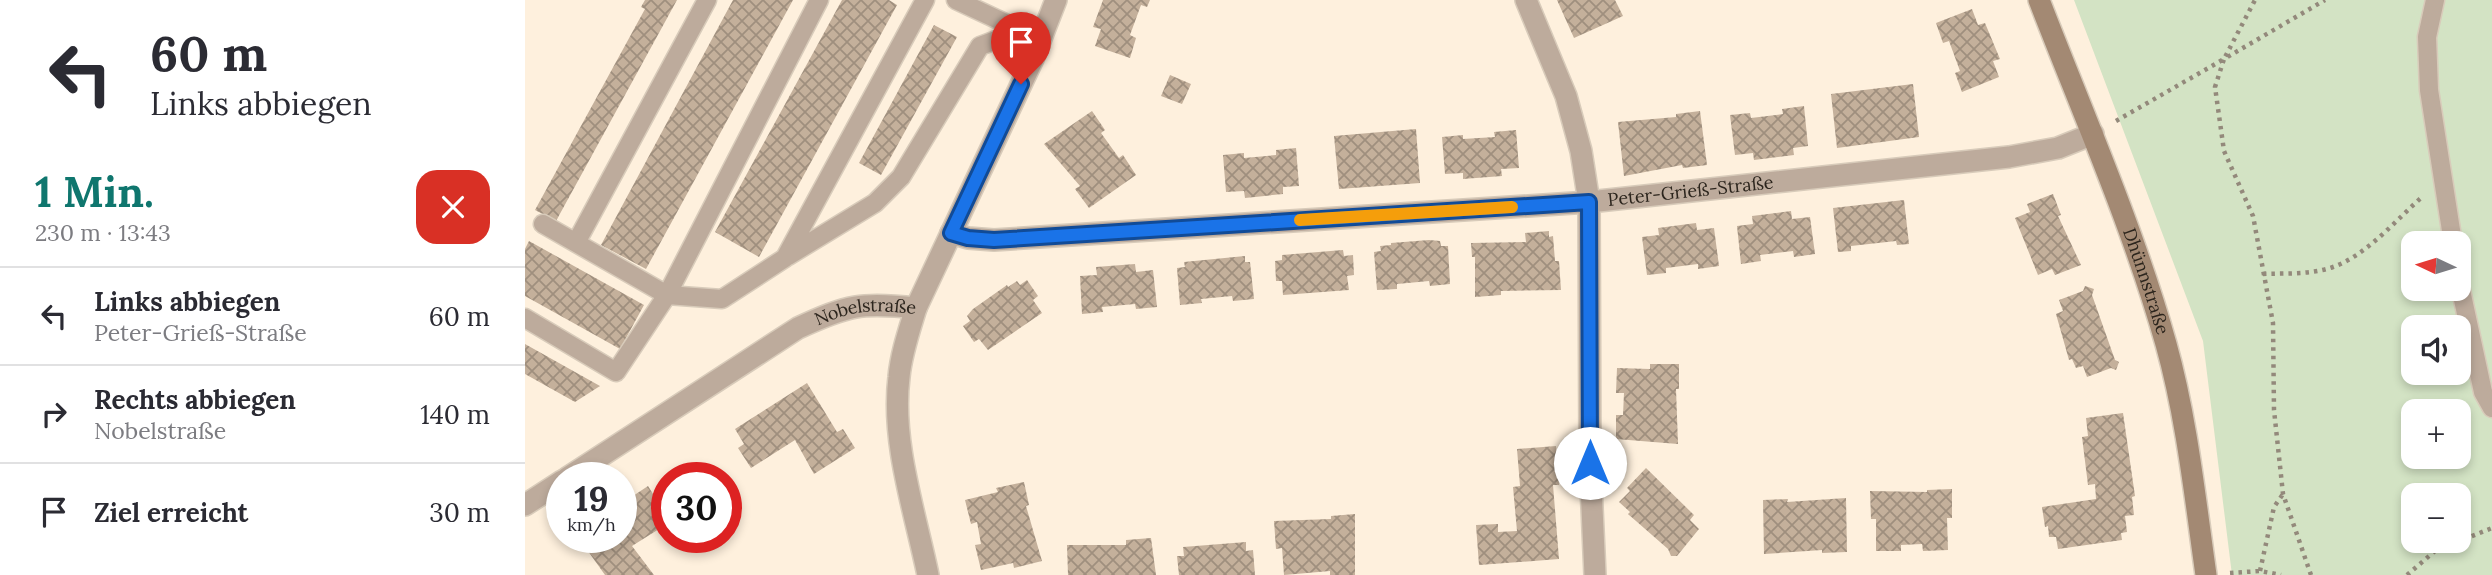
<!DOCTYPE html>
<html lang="de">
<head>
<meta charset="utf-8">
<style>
	body { margin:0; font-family:Lora,serif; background:#f7f7f7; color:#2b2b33; height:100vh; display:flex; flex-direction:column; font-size:26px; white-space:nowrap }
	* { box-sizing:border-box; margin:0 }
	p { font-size:23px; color:#7c7c81 }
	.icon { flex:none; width:38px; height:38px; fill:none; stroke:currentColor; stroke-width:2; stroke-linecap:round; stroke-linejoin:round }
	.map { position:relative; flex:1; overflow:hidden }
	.sheet { display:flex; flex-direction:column; background:#fff; width:525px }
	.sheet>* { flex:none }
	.top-card { background:#fff; color:#2b2b33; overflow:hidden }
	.needle { width:46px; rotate:274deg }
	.tools { position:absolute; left:1876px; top:231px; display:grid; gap:14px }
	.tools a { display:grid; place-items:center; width:70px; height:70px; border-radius:14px; background:#fff; box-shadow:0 4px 10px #0003; font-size:35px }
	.speed { position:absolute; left:21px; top:462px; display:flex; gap:14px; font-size:35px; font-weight:700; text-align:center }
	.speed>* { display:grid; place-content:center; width:91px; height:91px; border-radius:50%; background:#fff; box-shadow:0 4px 10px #0003; line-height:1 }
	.speed small { font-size:18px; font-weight:400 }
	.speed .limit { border:10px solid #d22; background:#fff; color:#111 }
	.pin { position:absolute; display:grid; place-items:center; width:60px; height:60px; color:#fff; margin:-72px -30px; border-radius:50% 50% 50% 0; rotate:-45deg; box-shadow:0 0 7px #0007 }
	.pin .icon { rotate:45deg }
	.me { position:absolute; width:77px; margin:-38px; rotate:0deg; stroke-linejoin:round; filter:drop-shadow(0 0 5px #0008) }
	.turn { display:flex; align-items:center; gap:24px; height:147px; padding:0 35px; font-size:32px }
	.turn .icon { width:91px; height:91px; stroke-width:2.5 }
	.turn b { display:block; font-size:49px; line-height:60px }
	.round { display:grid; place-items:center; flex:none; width:74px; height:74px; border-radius:21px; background:#f7f7f7 }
	.headline { display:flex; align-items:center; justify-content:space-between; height:119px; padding:0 35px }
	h1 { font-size:42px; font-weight:800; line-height:52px; color:#0f766e }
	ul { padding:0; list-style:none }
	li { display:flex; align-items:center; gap:21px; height:98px; padding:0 35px; border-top:2px solid #e1e1e2 }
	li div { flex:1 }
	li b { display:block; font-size:26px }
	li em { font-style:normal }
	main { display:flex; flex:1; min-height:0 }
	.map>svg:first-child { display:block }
</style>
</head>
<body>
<main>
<section class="sheet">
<div class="top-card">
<div class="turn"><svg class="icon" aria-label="left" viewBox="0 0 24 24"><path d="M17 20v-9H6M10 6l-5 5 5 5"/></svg><div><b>60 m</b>Links abbiegen</div></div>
</div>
<div class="headline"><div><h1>1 Min.</h1><p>230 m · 13:43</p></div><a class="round" style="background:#d93025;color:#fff"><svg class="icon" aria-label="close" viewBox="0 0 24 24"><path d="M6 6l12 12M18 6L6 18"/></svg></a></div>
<ul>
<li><svg class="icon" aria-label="left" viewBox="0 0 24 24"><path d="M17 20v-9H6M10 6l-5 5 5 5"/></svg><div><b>Links abbiegen</b><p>Peter-Grieß-Straße</p></div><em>60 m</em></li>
<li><svg class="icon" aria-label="right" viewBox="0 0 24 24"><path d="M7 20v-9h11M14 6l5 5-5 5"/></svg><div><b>Rechts abbiegen</b><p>Nobelstraße</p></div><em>140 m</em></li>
<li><svg class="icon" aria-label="arrive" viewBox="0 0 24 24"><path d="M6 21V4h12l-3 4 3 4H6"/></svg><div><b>Ziel erreicht</b></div><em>30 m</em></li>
</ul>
</section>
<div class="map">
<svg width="1967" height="575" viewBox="0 0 1967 575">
	<defs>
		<pattern id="building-cross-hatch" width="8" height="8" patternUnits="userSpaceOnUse" patternTransform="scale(1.75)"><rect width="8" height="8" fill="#c4b09b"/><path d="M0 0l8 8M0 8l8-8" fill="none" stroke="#9f8f7e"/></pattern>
	</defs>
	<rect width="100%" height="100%" fill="#fef0dd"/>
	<path fill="#d3e3c4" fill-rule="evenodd" d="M1549 0H1967V575H1707L1678 341ZM1888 243H1934V289H1888ZM1888 327H1934V373H1888ZM1888 411H1934V457H1888ZM1888 495H1934V541H1888Z"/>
	<path fill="url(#building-cross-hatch)" d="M120 0H152L31 221 10 210 120 9 116 7Z
		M208 0H268L121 269 76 245Z
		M317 0H364L372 5 234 257 190 232Z
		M578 0H625L622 7 616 5 605 35 611 38 605 58 570 46 576 29 568 27Z
		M1032 0H1090L1098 16 1049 38Z
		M1447 9 1453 25 1460 23 1475 59 1468 61 1474 77 1437 92 1430 73 1435 71 1424 41 1418 43 1411 23Z
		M409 25 432 37 356 175 334 163Z
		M645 75 666 84 657 104 636 96Z
		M1388 84 1394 137 1312 148 1306 94Z
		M1279 106 1283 146 1268 148 1269 155 1229 160 1228 153 1210 155 1205 115 1225 113 1226 118 1258 114 1257 109Z
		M567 111 580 130 576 133 594 158 598 155 611 175 564 208 550 189 555 186 519 144Z
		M1175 111 1182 165 1158 168 1157 165 1099 176 1093 122 1151 117V114Z
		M891 129 895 183 814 189 809 136Z
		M991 130 994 168 976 169 977 176 938 179V173L920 174 917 137 938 135V139L970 137 969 132Z
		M771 148 774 186 758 187V194L720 198 719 191 701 192 698 155 719 153V158L751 155V150Z
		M1528 194 1536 215 1533 216 1556 265 1530 275 1527 269 1513 275 1490 218 1505 212 1502 204Z
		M1379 200 1384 244 1372 245 1371 241 1326 246V251L1313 252 1308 208Z
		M1266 211 1267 219 1285 217 1290 254 1269 257 1268 251 1235 255 1236 261 1216 264 1212 226 1228 224 1227 216Z
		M1171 223 1172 230 1189 228 1194 266 1173 269V264L1141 268V273L1122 275 1117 237 1134 235 1133 228Z
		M1024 231V237L1028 236 1030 261H1034L1036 290 976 291V295L950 297V257H947L946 243 1001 242 1000 233Z
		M904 240 915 241 916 246H923L925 284 905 286 904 281 872 284V289L852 290 849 252 856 251 855 246 866 245V243Z
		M4 241 119 305 95 349 0 296V249Z
		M818 250 819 256 828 255 829 275 822 276 824 290 758 295 757 281H751L750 261 757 260V255Z
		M720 256V262H725L729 299 708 301 707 296 676 299 677 303 655 305 652 268 660 267 659 262Z
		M610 264 611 272 628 270 632 307 611 309 610 304 577 307 578 312 557 314 555 276 572 275 571 267Z
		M502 280 513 296 508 300 517 313 463 350 454 339 449 342 438 326 445 321 442 316 448 309 482 285 483 287 492 281 495 285Z
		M1560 286 1569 289 1567 295 1590 360 1594 362 1591 370 1586 368 1562 377 1558 366 1551 368 1547 359 1544 360 1531 314 1538 311 1534 300 1558 291Z
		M0 344 75 386 50 402 0 374Z
		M1125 364H1154V389H1151L1153 444 1091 439V415H1098L1099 393H1091L1092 368 1125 369Z
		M282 383 312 432 318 429 330 448 289 474 270 440 226 468 213 448 219 444 210 429Z
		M1598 413 1610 496 1607 497 1609 515 1600 516 1602 532 1596 533 1597 540 1533 549 1531 537H1524L1523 526 1520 527 1517 507 1571 499 1570 484 1563 485 1557 437 1563 436 1561 418Z
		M1031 446 1034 485H1028L1034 559 954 565 951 525 973 524V532L992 531 988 487 995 486 992 449Z
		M1121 468 1169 515 1165 520 1174 529 1152 556H1146L1143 549 1103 514 1105 512 1094 502 1105 491 1102 488Z
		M499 482 504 505 501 506 517 561 489 568 488 563 456 570 450 545 456 544 452 522 446 524 440 500 473 492 471 488Z
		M123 486 133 502 139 498 142 502V524L107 546 129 575H80L53 537H96V504Z
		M1427 489V518H1422L1423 550 1398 551 1397 544 1376 545V551H1351V519H1346L1345 491 1402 492V490Z
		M1321 498 1322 552 1297 553V550L1239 554 1238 500 1263 499 1262 502Z
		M830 514V575H805V571L759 575 757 548 751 549 749 521 806 519V516Z
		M626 538 631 575H543L542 545H601V540Z
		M721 542V551L728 550 730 575H654L652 556H659L658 547Z"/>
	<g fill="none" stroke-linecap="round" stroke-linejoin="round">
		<g stroke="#d8cbba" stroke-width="21">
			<path id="lane" d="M294 0 142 295 197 299 260 258 400 0
				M431 0 510 37
				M1910 0 1902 37 1904 90 1928 243
				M52 241 182 0
				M263 256 350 203 376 177 455 46 471 40H516
				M1934 281 1958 392 1967 408
				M0 318 91 372 142 295 18 224"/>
		</g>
		<g stroke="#d8cbba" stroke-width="24">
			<g id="street">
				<path d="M1001 0 1041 96 1056 151 1064 202 1065 463 1070 575"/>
				<path id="s1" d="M426 233 443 238 469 240 1064 202 1484 157 1533 148 1568 134"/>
				<path id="s2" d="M42 478 273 328C323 305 336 302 391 308"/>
				<path d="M0 505 37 481"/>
				<path d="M403 575C390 512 366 442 374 377 376 354 384 331 391 308L508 59 531 0"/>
			</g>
		</g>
		<g stroke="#d8cbba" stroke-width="24">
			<g id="secondary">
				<path id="s3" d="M1514 0C1558 114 1608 227 1641 344 1662 419 1670 498 1681 575"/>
			</g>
		</g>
		<path stroke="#93897b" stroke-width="4.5" stroke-dasharray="3.5 5" stroke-linecap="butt" d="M1591 121 1699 59 1730 0
			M1738 274C1761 273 1785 275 1808 267 1842 255 1871 220 1897 197
			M1735 571 1749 507 1758 494
			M1705 573 1735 571 1756 575
			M1786 575 1758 494 1749 410 1748 323 1728 216 1699 151 1690 87 1699 59 1800 0
			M1882 575 1910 551 1967 528"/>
		<use href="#lane" stroke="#bdab9c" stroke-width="18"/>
		<use href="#street" stroke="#bdab9c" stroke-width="21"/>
		<use href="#secondary" stroke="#a38973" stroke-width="21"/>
	</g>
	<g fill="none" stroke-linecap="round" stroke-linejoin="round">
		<g stroke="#114b97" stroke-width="18">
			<path id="route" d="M496 84 426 233 443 238 469 240 1064 202 1065 463"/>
		</g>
		<use href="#route" stroke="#1a73e8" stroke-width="12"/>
		<path stroke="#f59e0b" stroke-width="12" d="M775 220 987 207"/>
	</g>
	<g text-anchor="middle" stroke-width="5" stroke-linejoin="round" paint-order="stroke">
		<g font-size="18" fill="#2c251d" stroke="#fff">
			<text dy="6" stroke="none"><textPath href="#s1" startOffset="742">Peter-Grieß-Straße</textPath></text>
			<text dy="6" stroke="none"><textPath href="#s3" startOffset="301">Dhünnstraße</textPath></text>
			<text dy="6" stroke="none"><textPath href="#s2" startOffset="346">Nobelstraße</textPath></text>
		</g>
	</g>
</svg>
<div class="tools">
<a><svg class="needle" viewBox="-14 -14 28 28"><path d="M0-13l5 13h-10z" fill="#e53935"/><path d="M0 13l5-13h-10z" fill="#7c7c81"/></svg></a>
<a><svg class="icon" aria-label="sound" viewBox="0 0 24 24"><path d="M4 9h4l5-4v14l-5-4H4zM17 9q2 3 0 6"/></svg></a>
<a>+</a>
<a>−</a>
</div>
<div class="speed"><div>19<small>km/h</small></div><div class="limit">30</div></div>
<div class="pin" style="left:496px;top:84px;background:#d93025"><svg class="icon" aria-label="arrive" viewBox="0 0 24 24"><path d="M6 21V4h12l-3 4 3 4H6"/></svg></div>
<svg class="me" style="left:1065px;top:463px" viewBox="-20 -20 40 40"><circle r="19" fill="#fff"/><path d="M0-13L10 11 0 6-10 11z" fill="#1a73e8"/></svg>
</div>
</main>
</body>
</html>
